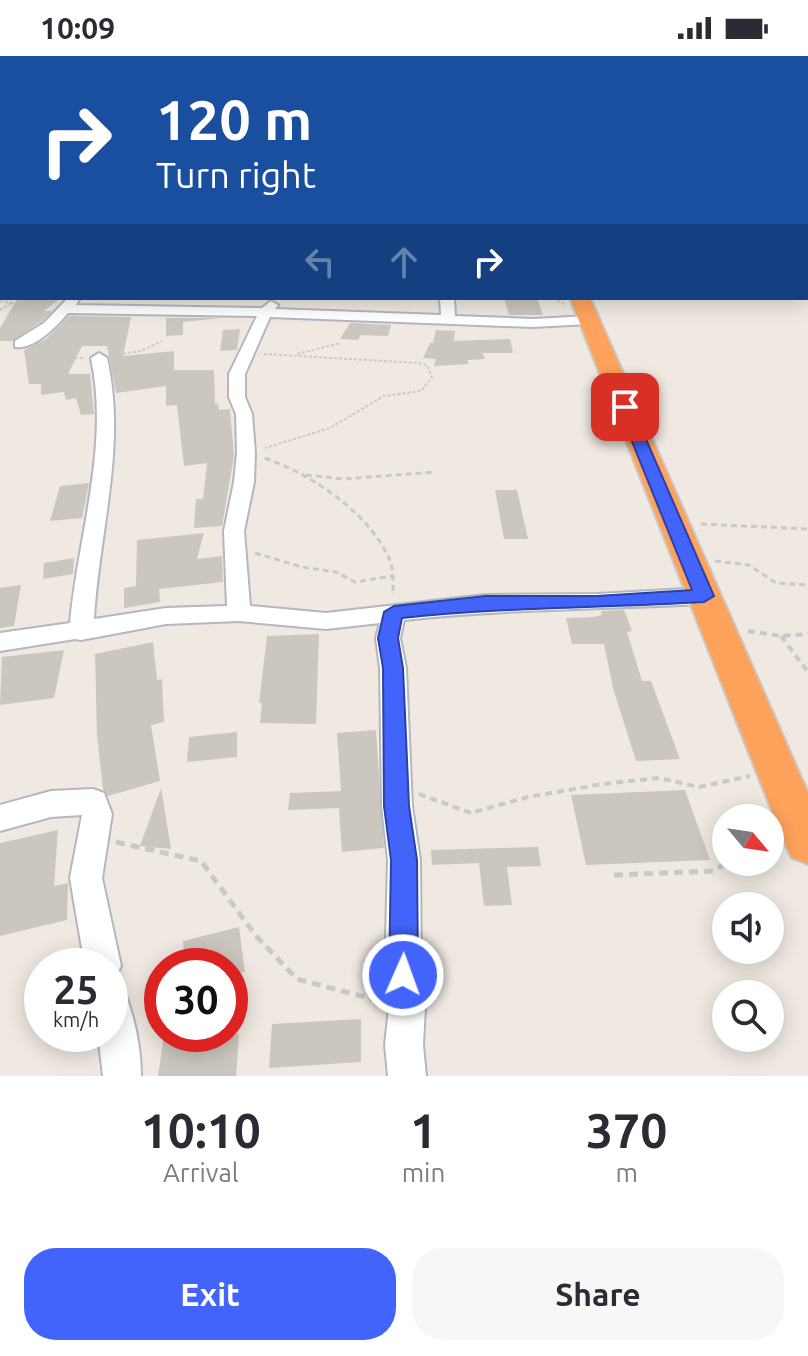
<!DOCTYPE html>
<html lang="en">
<head>
<meta charset="utf-8">
<style>
	body { margin:0; font-family:Ubuntu,sans-serif; background:#f7f7f7; color:#2b2b33; height:100vh; display:flex; flex-direction:column; font-size:30px; white-space:nowrap }
	* { box-sizing:border-box; margin:0 }
	p { font-size:26px; color:#7c7c81 }
	.icon { flex:none; width:44px; height:44px; fill:none; stroke:currentColor; stroke-width:2; stroke-linecap:round; stroke-linejoin:round }
	.map { position:relative; height:1020px; overflow:hidden }
	.drawer { display:flex; flex-direction:column; background:#fff; flex:1 }
	.drawer>* { flex:none }
	.banner { position:absolute; left:0px; top:0px; width:808px; height:244px; box-shadow:0 4px 20px #0003; background:#1a4fa0; color:#fff; overflow:hidden }
	.needle { width:52px; rotate:119deg }
	.fabs { position:absolute; left:712px; top:748px; display:grid; gap:16px }
	.fabs a { display:grid; place-items:center; width:72px; height:72px; border-radius:50%; background:#fff; box-shadow:0 4px 20px #0003; font-size:40px }
	.speed { position:absolute; left:24px; top:892px; display:flex; gap:16px; font-size:40px; font-weight:700; text-align:center }
	.speed>* { display:grid; place-content:center; width:104px; height:104px; border-radius:50%; background:#fff; box-shadow:0 4px 20px #0003; line-height:1 }
	.speed small { font-size:20px; font-weight:400 }
	.speed .limit { border:12px solid #d22; background:#fff; color:#111 }
	.pin { position:absolute; display:grid; place-items:center; width:68px; height:68px; color:#fff; margin:-34px; border-radius:16px; box-shadow:0 4px 12px #0006 }
	.me { position:absolute; width:88px; margin:-44px; rotate:2deg; stroke-linejoin:round; filter:drop-shadow(0 0 6px #0008) }
	.turn { display:flex; align-items:center; gap:28px; height:168px; padding:0 24px; font-size:36px }
	.turn .icon { width:104px; height:104px; stroke-width:2.5 }
	.turn b { display:block; font-size:56px; line-height:68px }
	.lanes { display:flex; align-items:center; height:76px; padding:0 24px; background:#0003; justify-content:center; gap:40px; direction:ltr }
	.lanes .off { opacity:.35 }
	.eta { display:flex; justify-content:space-evenly; align-items:center; height:136px; text-align:center }
	.eta b { font-size:48px; font-weight:700; line-height:56px }
	.primary-button { display:flex; gap:16px; margin-top:auto; padding:16px 24px }
	.primary-button a { flex:1; height:92px; border-radius:32px; background:#4264fb; color:#fff; font-size:32px; font-weight:700; line-height:92px; text-align:center }
	.primary-button a+a { background:#f7f7f7; color:#2b2b33 }
	.status { display:flex; justify-content:space-between; align-items:center; height:56px; padding:0 40px; background:#fff; direction:ltr }
	.status svg { height:22px; fill:currentColor }
	.map>svg:first-child { display:block }
</style>
</head>
<body>
<div class="status"><b>10:09</b><svg viewBox="0 0 49 12"><path d="M0 12V9h3v3zM5 12V6h3v6zM10 12V3h3v9zM15 12V0h3v12zM26 1h20v11H26zM47 4h2v5h-2z"/></svg></div>
<div class="map">
<svg width="808" height="1020" viewBox="0 0 808 1020">
	<rect width="100%" height="100%" fill="#efe9e1"/>
	<path fill="#cbc7bf" d="M18 242 58 244 44 255H52L42 265 12 285H0V272Z
		M504 242H537L543 259H509Z
		M69 260 131 261 123 300 174 295V314H214L215 348 218 347 219 354 230 353 234 400 222 470 194 472 196 443H203L207 407 184 410 177 349 166 350V330L116 337 107 290H82L68 318H90L94 358 81 359 76 342 66 344 64 336 41 339V328H29L24 294 46 283Z
		M166 262H221L183 266V279L166 280Z
		M350 267 391 269 388 280 361 279 358 284 340 283Z
		M240 273 237 294 220 295 223 274Z
		M436 274 455 275 454 285 510 283 513 297H482L485 303 467 304 469 308 434 310 436 303 423 302 430 287H433Z
		M89 427 82 462 50 465 60 430Z
		M495 434H517L528 483H504Z
		M204 477 197 503 222 500 223 526 159 533 160 546 124 552V532L136 530 137 484Z
		M74 502 73 518 43 523 44 507Z
		M21 529 14 570 0 572V532Z
		M624 554 632 575 627 576 642 625H651L680 703 636 705 613 632 604 588H572L566 562 594 561 602 559 601 555Z
		M319 578 316 668 260 667 262 647H259L267 580Z
		M153 586 157 624 162 623 164 666 151 669 160 725 108 740 103 733 97 679 95 598Z
		M64 594 54 642 0 649 2 601Z
		M376 674 384 792 342 796 339 752 288 754 290 737 341 735 337 677Z
		M237 676V701L187 706 189 681Z
		M161 732 171 793 140 790Z
		M685 734 710 804 586 809 571 739Z
		M58 774 54 830 68 827 67 864 0 880V787Z
		M538 791 541 810 507 811 512 849 484 850 479 807 432 809 431 794Z
		M239 871 245 916 230 920V910H185L183 885Z
		M361 963V1006L269 1012 272 968Z
		M164 978H239L236 1020H158Z"/>
	<g fill="none" stroke-linecap="round" stroke-linejoin="round">
		<g stroke="#b4b7c1" stroke-width="4">
			<path id="minor" d="M806 118 808 119V125L806 124Z
				M2 137V143L0 144V138Z
				M806 178H808V187H806Z
				M2 198V206L0 207V199Z
				M68 242H80L76 249 262 252 271 245 278 249 275 253 441 259 440 242H454L455 260 533 263 589 260 596 264 589 268 533 271 270 261 245 318V341L252 358 255 397 254 426 244 475 250 550 326 557 485 539 597 538 704 532 712 535 715 540 712 545 704 548C604 553 504 553 404 564L400 582 406 612 412 750 420 804 421 919 425 952 423 989 426 1020H388L385 989 389 952 385 919 388 804 382 750 380 612 376 582 380 567 326 573 239 565 166 568 81 584 75 583 0 595V577L70 567C78 479 110 391 91 302L99 297 107 302C127 389 99 476 94 563L166 552 227 550 224 475 234 426 237 397 236 358 229 341V318L257 260 68 257C56 271 34 294 15 291V285L44 267Z
				M93 733 104 737 112 758 102 822 121 910 115 922 110 925V910H85L70 822 82 759 51 761 0 775V749L51 735Z
				M110 927 123 932C134 959 141 991 141 1020H103L98 978H110Z"/>
		</g>
		<g stroke="#c9c9c9" stroke-width="4">
			<path id="highway" d="M570 242H590L808 737V808L792 802 785 788Z"/>
		</g>
		<path stroke="#c9c9c9" stroke-width="2" stroke-dasharray="3 2" stroke-linecap="butt" d="M553 242 564 248
			M0 245 47 252
			M0 254 12 247
			M44 293 54 294 46 302H85
			M264 298 419 307 427 309 432 321 421 335 384 340 330 372 265 392
			M297 298 341 287
			M113 299 141 295 162 285
			M265 402 269 404"/>
		<path stroke="#c9c9c9" stroke-width="3" stroke-dasharray="6 4" stroke-linecap="butt" d="M265 402C312 419 367 455 389 502 394 513 393 527 393 539
			M306 419 344 423 434 416
			M701 468 808 473
			M255 497 302 511 336 516 355 526 393 520
			M715 505 749 509 776 527 808 529"/>
		<path stroke="#c9c9c9" stroke-width="4" stroke-dasharray="7 5" stroke-linecap="butt" d="M748 575 781 580 808 578
			M781 580 808 616
			M419 738 471 757 528 741 603 728 659 722 699 731 750 720"/>
		<path stroke="#c9c9c9" stroke-width="5" stroke-dasharray="9 6" stroke-linecap="butt" d="M116 786 201 805 256 880 297 923 380 945
			M614 819 714 815 727 806"/>
		<use href="#minor" fill="#fff" fill-rule="evenodd"/>
		<use href="#highway" fill="#ffa35c" fill-rule="evenodd"/>
	</g>
	<linearGradient id="sky" x2="0" y2="1"><stop stop-color="#7abfeb"/><stop offset="0.43" stop-color="#f8f5f2"/><stop offset="1" stop-color="#f8f5f2" stop-opacity="0"/></linearGradient>
	<rect width="808" height="253" fill="url(#sky)"/>
	<path fill="#4264fb" stroke="#2b41a3" stroke-width="2" d="M625 347 632 351 714 540 704 546C603 552 503 551 402 562L398 582 403 612 409 750 417 804 418 919 414 929 403 933 393 929 389 919 391 804 384 750 383 612 378 582 384 556 394 550 485 540H597L692 534 618 351Z"/>
</svg>
<div class="fabs">
<a><svg class="needle" viewBox="-14 -14 28 28"><path d="M0-13l5 13h-10z" fill="#e53935"/><path d="M0 13l5-13h-10z" fill="#7c7c81"/></svg></a>
<a><svg class="icon" aria-label="sound" viewBox="0 0 24 24"><path d="M4 9h4l5-4v14l-5-4H4zM17 9q2 3 0 6"/></svg></a>
<a><svg class="icon" aria-label="search" viewBox="0 0 24 24"><circle cx="10" cy="10" r="6"/><path d="M15 15l6 6"/></svg></a>
</div>
<div class="speed"><div>25<small>km/h</small></div><div class="limit">30</div></div>
<div class="pin" style="left:625px;top:351px;background:#d93025"><svg class="icon" aria-label="arrive" viewBox="0 0 24 24"><path d="M6 21V4h12l-3 4 3 4H6"/></svg></div>
<svg class="me" style="left:403px;top:919px" viewBox="-20 -20 40 40"><circle r="17" fill="#4264fb" stroke="#fff" stroke-width="3"/><path d="M0-11L8 9 0 5-8 9z" fill="#fff"/></svg>
<div class="banner">
<div class="turn"><svg class="icon" aria-label="right" viewBox="0 0 24 24"><path d="M7 20v-9h11M14 6l5 5-5 5"/></svg><div><b>120 m</b>Turn right</div></div>
<div class="lanes"><svg class="icon off" aria-label="left" viewBox="0 0 24 24"><path d="M17 20v-9H6M10 6l-5 5 5 5"/></svg><svg class="icon off" aria-label="ahead" viewBox="0 0 24 24"><path d="M12 20V5M6 11l6-6 6 6"/></svg><svg class="icon" aria-label="right" viewBox="0 0 24 24"><path d="M7 20v-9h11M14 6l5 5-5 5"/></svg></div>
</div>
</div>
<section class="drawer">
<div class="eta">
<div><b>10:10</b><p>Arrival</p></div>
<div><b>1</b><p>min</p></div>
<div><b>370</b><p>m</p></div>
</div>
<div class="primary-button"><a>Exit</a><a>Share</a></div>
</section>
</body>
</html>
